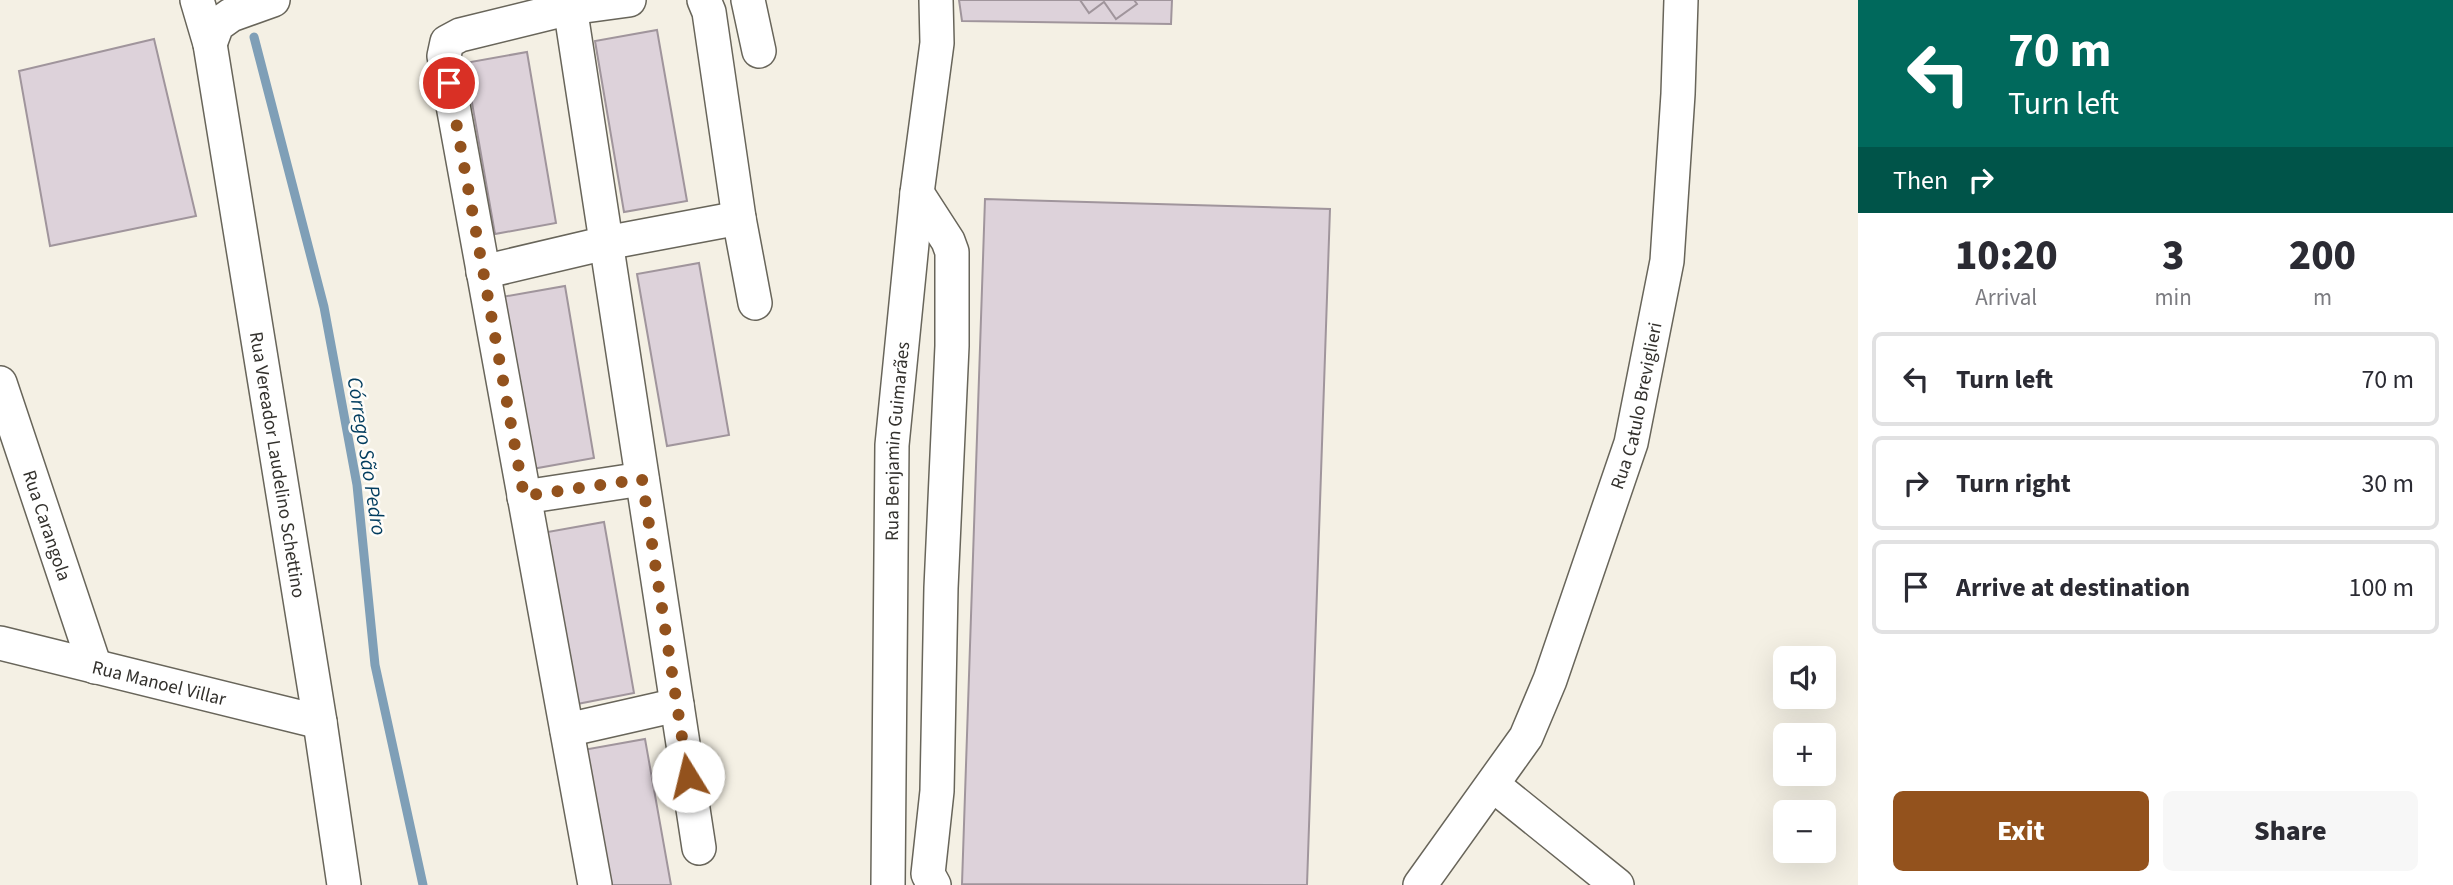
<!DOCTYPE html>
<html lang="en">
<head>
<meta charset="utf-8">
<style>
	body { margin:0; font-family:"Source Sans 3",sans-serif; background:#f7f7f7; color:#2b2b33; height:100vh; display:flex; flex-direction:column; font-size:26px; white-space:nowrap }
	* { box-sizing:border-box; margin:0 }
	p { font-size:23px; color:#7c7c81 }
	.icon { flex:none; width:38px; height:38px; fill:none; stroke:currentColor; stroke-width:2; stroke-linecap:round; stroke-linejoin:round }
	.map { position:relative; flex:1; overflow:hidden }
	.panel { display:flex; flex-direction:column; background:#fff; width:595px }
	.panel>* { flex:none }
	.guide { background:#00695c; color:#fff; overflow:hidden }
	.controls { position:absolute; left:1773px; top:646px; display:grid; gap:14px }
	.controls a { display:grid; place-items:center; width:63px; height:63px; border-radius:10px; background:#fff; box-shadow:0 7px 28px #0002; font-size:35px }
	.pin { position:absolute; display:grid; place-items:center; width:60px; height:60px; color:#fff; margin:-30px; border:4px solid #fff; border-radius:50%; box-shadow:0 2px 7px #0007 }
	.me { position:absolute; width:77px; margin:-38px; rotate:351deg; stroke-linejoin:round; filter:drop-shadow(0 0 5px #0008) }
	.turn { display:flex; align-items:center; gap:24px; height:147px; padding:0 35px; font-size:32px }
	.turn .icon { width:91px; height:91px; stroke-width:2.5 }
	.turn b { display:block; font-size:49px; line-height:60px }
	.then { display:flex; align-items:center; height:66px; padding:0 35px; background:#0003; gap:14px; font-size:26px }
	.eta { display:flex; justify-content:space-evenly; align-items:center; height:119px; text-align:center }
	.eta b { font-size:42px; font-weight:800; line-height:49px }
	.button { display:flex; gap:14px; margin-top:auto; padding:14px 35px }
	.button a { flex:1; height:80px; border-radius:10px; background:#93521d; color:#fff; font-size:28px; font-weight:800; line-height:80px; text-align:center }
	.button a+a { background:#f7f7f7; color:#2b2b33 }
	ul { padding:0; list-style:none }
	li { display:flex; align-items:center; gap:21px; height:94px; margin:0 14px 10px; padding:0 21px; border:4px solid #e1e1e2; border-radius:10px }
	li div { flex:1 }
	li b { display:block; font-size:26px }
	li em { font-style:normal }
	main { display:flex; flex:1; min-height:0 }
	.map>svg:first-child { display:block }
</style>
</head>
<body>
<main>
<div class="map">
<svg width="1858" height="885" viewBox="0 0 1858 885">
	<rect width="100%" height="100%" fill="#f4f0e4"/>
	<g fill="none" stroke-linecap="round" stroke-linejoin="round">
		<path stroke="#7f9fb7" stroke-width="9" d="M254 37 324 307 357 485 375 665 423 885"/>
	</g>
	<path fill="#ddd2da" stroke="#a0959c" stroke-width="2" d="M959 0H1172L1171 24 962 21Z
		M1080 0H1134L1137 4 1116 19 1104 2 1089 13Z
		M657 30 687 201 624 212 595 41Z
		M154 39 196 216 50 246 19 71Z
		M527 52 556 223 495 234 465 63Z
		M985 199 1330 209 1307 885 962 884Z
		M699 263 729 435 667 446 637 274Z
		M565 286 594 458 532 469 502 297Z
		M604 522 634 693 572 705 542 533Z
		M645 739 671 885H607L583 750Z"/>
	<g fill="none" stroke-linecap="round" stroke-linejoin="round">
		<g stroke="#68655a" stroke-width="36">
			<g id="minor">
				<path id="s1" d="M197 0 210 44 320 722 344 885"/>
				<path d="M569 0 699 848"/>
				<path d="M704 0 709 12 739 218 755 303"/>
				<path d="M748 0 759 51"/>
				<path d="M210 44 217 25 231 15 273 0"/>
				<path d="M917 193 948 241 952 252V346L941 588 937 791 928 874 934 885"/>
				<path d="M483 272 606 243 739 218"/>
				<path id="s2" d="M0 383 95 667"/>
				<path d="M524 497 642 479"/>
				<path id="s3" d="M0 643 320 722"/>
				<path d="M567 730 677 705"/>
				<path d="M1493 785 1617 885"/>
				<path d="M595 885 444 56 447 42 460 35 570 8 629 0"/>
				<path id="s4" d="M888 885 892 445 917 193 937 43 936 0"/>
				<path id="s5" d="M1420 885 1526 737 1550 680 1631 443 1667 261 1678 94 1681 0"/>
			</g>
		</g>
		<use href="#minor" stroke="#fff" stroke-width="33"/>
	</g>
	<g fill="none" stroke-linecap="round" stroke-linejoin="round">
		<path stroke="#93521d" stroke-width="12" stroke-dasharray="0 21.6" d="M449 83 524 496 642 479 688 776"/>
	</g>
	<g text-anchor="middle" stroke-width="5" stroke-linejoin="round" paint-order="stroke">
		<g font-size="19" fill="#33312d" stroke="#fffdf9">
			<text dy="7" stroke="none"><textPath href="#s5" startOffset="532">Rua Catulo Breviglieri</textPath></text>
			<text dy="7" stroke="none"><textPath href="#s4" startOffset="444">Rua Benjamin Guimarães</textPath></text>
			<text dy="7" stroke="none"><textPath href="#s1" startOffset="472">Rua Vereador Laudelino Schettino</textPath></text>
			<text dy="7" stroke="none"><textPath href="#s2" startOffset="150">Rua Carangola</textPath></text>
			<text dy="7" stroke="none"><textPath href="#s3" startOffset="164">Rua Manoel Villar</textPath></text>
		</g>
		<g font-size="21" font-style="italic" fill="#013c5e" stroke="#fffdf9">
			<text transform="translate(367 456) rotate(81)" y="7">Córrego São Pedro</text>
		</g>
	</g>
</svg>
<div class="controls">
<a><svg class="icon" aria-label="sound" viewBox="0 0 24 24"><path d="M4 9h4l5-4v14l-5-4H4zM17 9q2 3 0 6"/></svg></a>
<a>+</a>
<a>−</a>
</div>
<div class="pin" style="left:449px;top:83px;background:#d93025"><svg class="icon" aria-label="arrive" viewBox="0 0 24 24"><path d="M6 21V4h12l-3 4 3 4H6"/></svg></div>
<svg class="me" style="left:688px;top:776px" viewBox="-20 -20 40 40"><circle r="19" fill="#fff"/><path d="M0-13L10 11 0 6-10 11z" fill="#93521d"/></svg>
</div>
<section class="panel">
<div class="guide">
<div class="turn"><svg class="icon" aria-label="left" viewBox="0 0 24 24"><path d="M17 20v-9H6M10 6l-5 5 5 5"/></svg><div><b>70 m</b>Turn left</div></div>
<div class="then">Then<svg class="icon" aria-label="right" viewBox="0 0 24 24"><path d="M7 20v-9h11M14 6l5 5-5 5"/></svg></div>
</div>
<div class="eta">
<div><b>10:20</b><p>Arrival</p></div>
<div><b>3</b><p>min</p></div>
<div><b>200</b><p>m</p></div>
</div>
<ul>
<li><svg class="icon" aria-label="left" viewBox="0 0 24 24"><path d="M17 20v-9H6M10 6l-5 5 5 5"/></svg><div><b>Turn left</b></div><em>70 m</em></li>
<li><svg class="icon" aria-label="right" viewBox="0 0 24 24"><path d="M7 20v-9h11M14 6l5 5-5 5"/></svg><div><b>Turn right</b></div><em>30 m</em></li>
<li><svg class="icon" aria-label="arrive" viewBox="0 0 24 24"><path d="M6 21V4h12l-3 4 3 4H6"/></svg><div><b>Arrive at destination</b></div><em>100 m</em></li>
</ul>
<div class="button"><a>Exit</a><a>Share</a></div>
</section>
</main>
</body>
</html>
